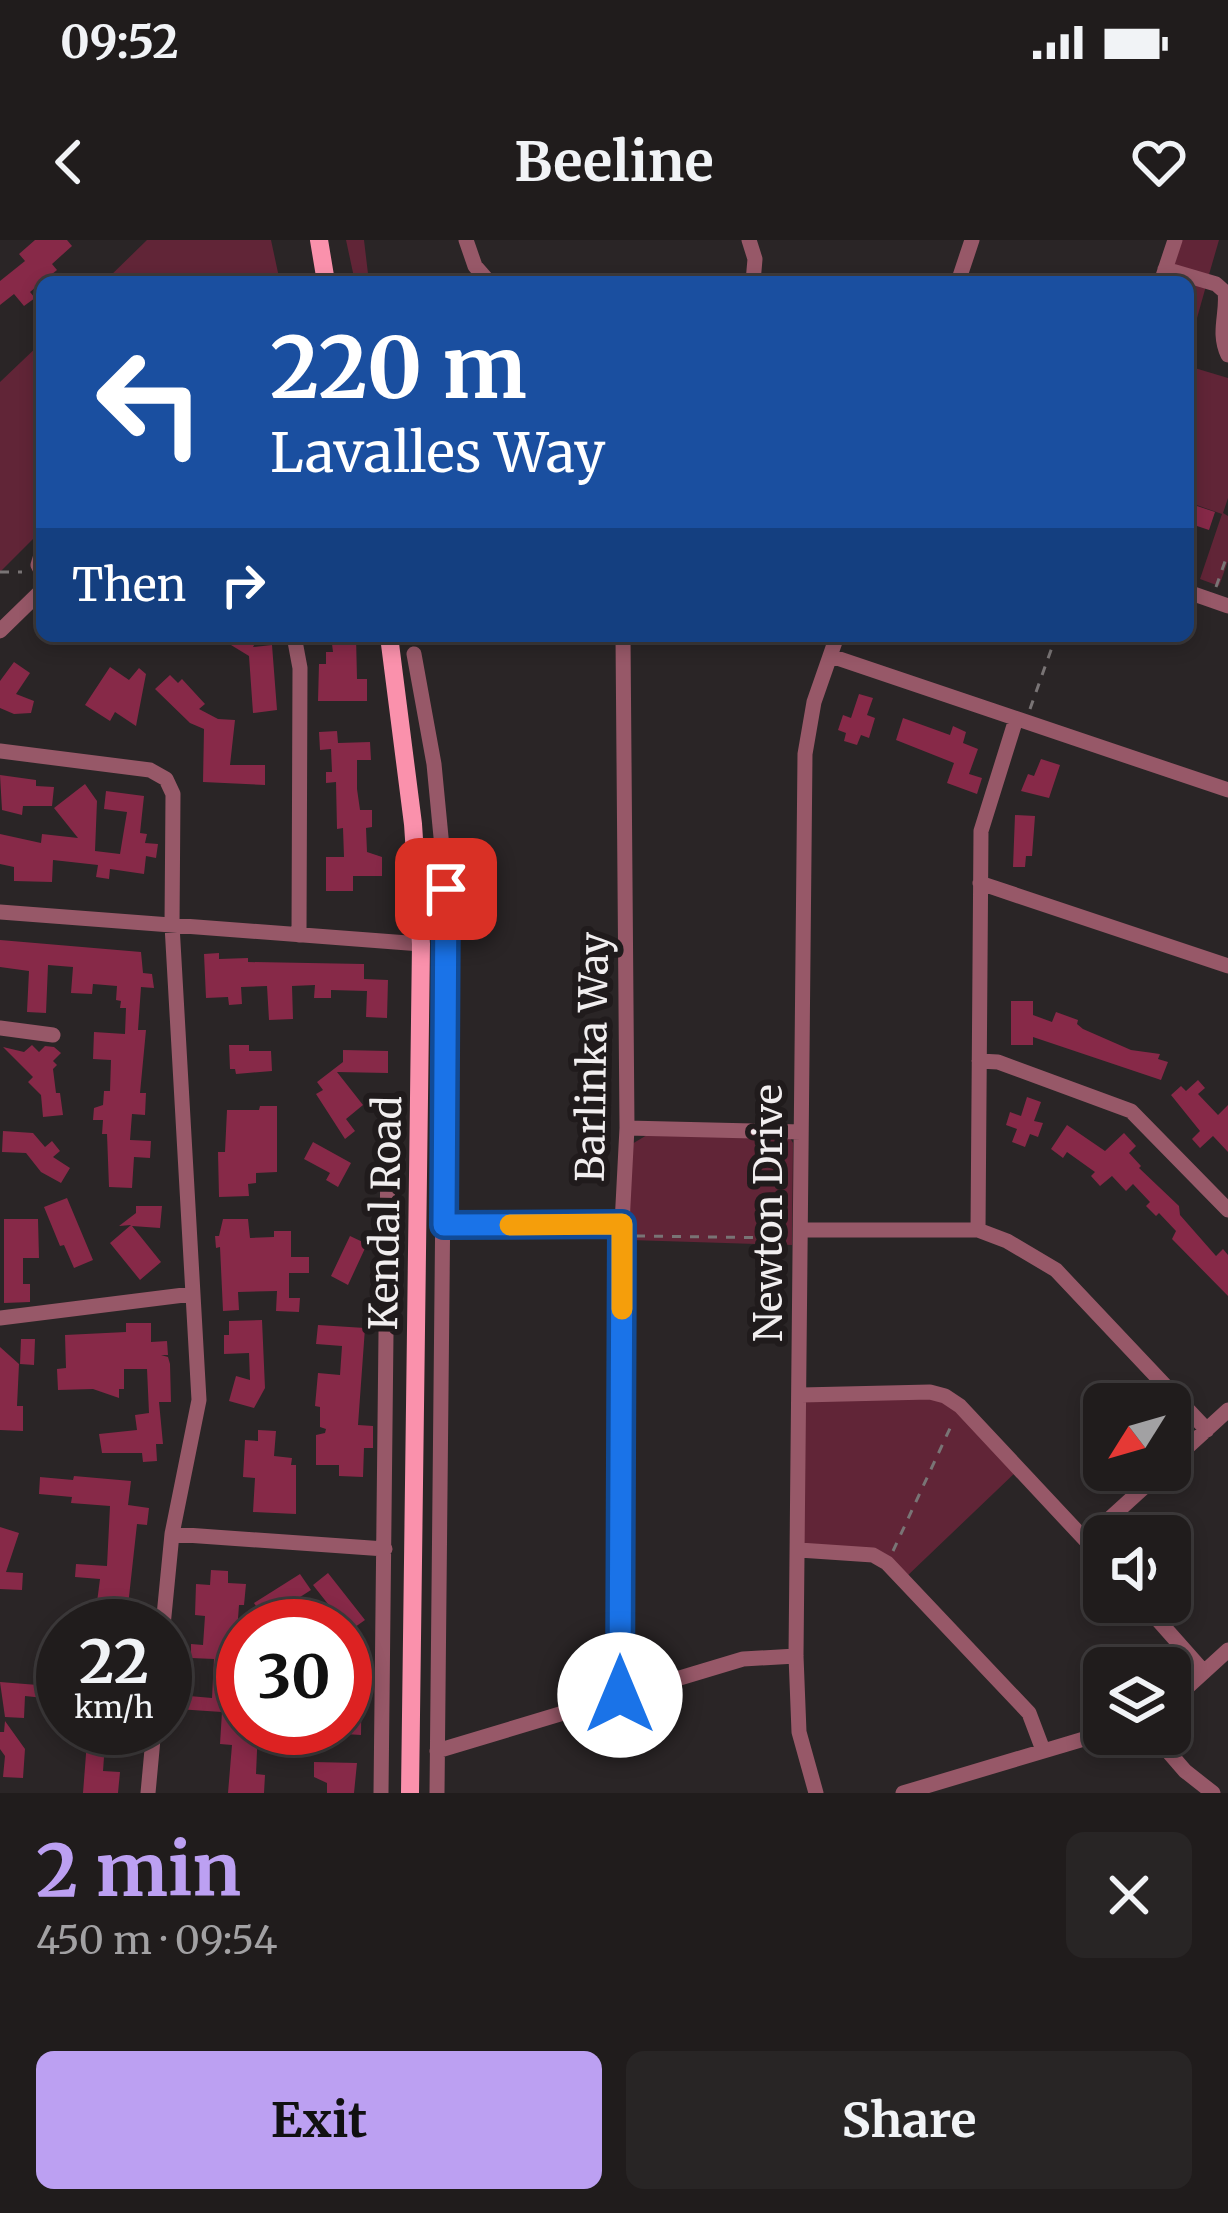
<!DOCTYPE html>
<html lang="en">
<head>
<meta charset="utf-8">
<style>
	body { margin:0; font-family:Merriweather,serif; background:#282525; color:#f1f3f6; height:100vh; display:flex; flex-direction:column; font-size:45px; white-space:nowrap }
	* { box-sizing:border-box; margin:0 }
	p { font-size:39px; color:#a2a1a3 }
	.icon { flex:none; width:66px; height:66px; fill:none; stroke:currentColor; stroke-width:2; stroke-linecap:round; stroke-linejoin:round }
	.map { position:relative; height:1553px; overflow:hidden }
	.drawer { display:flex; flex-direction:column; background:#201c1c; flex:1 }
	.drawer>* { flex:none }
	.banner { position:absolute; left:36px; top:36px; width:1158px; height:366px; border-radius:18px; box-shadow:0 6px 18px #0003,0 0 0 3px #3d3a3b; background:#1a4fa0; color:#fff; overflow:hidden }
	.needle { width:78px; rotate:233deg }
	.fabs { position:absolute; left:1083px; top:1143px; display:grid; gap:24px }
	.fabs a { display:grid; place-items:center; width:108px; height:108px; border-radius:18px; background:#201c1c; box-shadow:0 6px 18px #0003,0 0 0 3px #3d3a3b; font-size:60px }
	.speed { position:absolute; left:36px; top:1359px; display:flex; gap:24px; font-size:60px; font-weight:700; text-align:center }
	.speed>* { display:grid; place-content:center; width:156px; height:156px; border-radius:50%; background:#201c1c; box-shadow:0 6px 18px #0003,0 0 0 3px #3d3a3b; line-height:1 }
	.speed small { font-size:30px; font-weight:400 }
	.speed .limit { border:18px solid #d22; background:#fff; color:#111 }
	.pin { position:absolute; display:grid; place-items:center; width:102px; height:102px; color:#fff; margin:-51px; border-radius:24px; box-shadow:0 6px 18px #0006 }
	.me { position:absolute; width:132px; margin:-66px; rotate:0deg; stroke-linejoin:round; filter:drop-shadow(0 0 9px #0008) }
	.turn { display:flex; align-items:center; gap:42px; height:252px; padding:0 36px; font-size:54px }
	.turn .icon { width:156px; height:156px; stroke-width:2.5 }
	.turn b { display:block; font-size:84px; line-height:102px }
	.then { display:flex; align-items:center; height:114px; padding:0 36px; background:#0003; gap:24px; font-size:45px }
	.round { display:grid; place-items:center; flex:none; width:126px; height:126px; border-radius:18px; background:#282525 }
	.overview { display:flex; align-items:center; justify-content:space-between; height:204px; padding:0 36px }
	h1 { font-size:72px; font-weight:700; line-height:90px; color:#bca0f2 }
	.primary-button { display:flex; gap:24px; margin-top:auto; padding:24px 36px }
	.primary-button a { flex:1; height:138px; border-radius:18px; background:#bca0f2; color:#111; font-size:48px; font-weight:700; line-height:138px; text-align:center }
	.primary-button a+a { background:#282525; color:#f1f3f6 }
	.status { display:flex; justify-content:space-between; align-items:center; height:84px; padding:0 60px; background:#201c1c; direction:ltr }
	.status svg { height:33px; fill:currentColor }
	header { display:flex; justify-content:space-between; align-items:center; height:156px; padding:0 36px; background:#201c1c; font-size:54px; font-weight:700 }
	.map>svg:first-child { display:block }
</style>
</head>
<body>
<div class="status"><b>09:52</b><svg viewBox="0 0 49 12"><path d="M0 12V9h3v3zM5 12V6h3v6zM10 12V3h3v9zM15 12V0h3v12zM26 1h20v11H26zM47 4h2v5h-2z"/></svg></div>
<header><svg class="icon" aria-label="back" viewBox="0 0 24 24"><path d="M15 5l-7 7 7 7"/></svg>Beeline<svg class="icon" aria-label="heart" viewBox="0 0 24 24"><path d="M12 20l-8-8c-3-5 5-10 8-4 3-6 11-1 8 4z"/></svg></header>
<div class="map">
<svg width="1228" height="1553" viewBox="0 0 1228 1553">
	<rect width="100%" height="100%" fill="#2a2526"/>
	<path fill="#612537" d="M147 0H271L280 42H104Z
		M346 0H364L369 42H355Z
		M1182 0H1219L1208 38 1173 28Z
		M1170 35 1206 46 1188 110V42H1168Z
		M42 102V290L0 332V142Z
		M1188 126 1228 138V258L1223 273 1228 276V321L1219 346 1200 339 1222 274 1188 262Z
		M647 895 790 898 793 903 792 1005 630 1000 622 995 632 904Z
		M801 1155H936L959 1167 1019 1229 905 1338 887 1319 799 1309Z"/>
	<path fill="#872948" d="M35 0H67L72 6 52 24 57 30 30 52 35 58 24 66 14 54 0 65V41L25 21 19 14Z
		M1188 263 1215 272 1209 290 1188 283Z
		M236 396H259L253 407 272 405 277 470 253 473 249 416 231 405Z
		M331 396H356L357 439H367V461H318L319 424H326V412H333Z
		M14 422 30 433 16 454 34 461 31 473 14 474 0 468V441Z
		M110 427 129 440 139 428 146 434 136 486 115 472 110 481 85 465Z
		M170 435 178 443 182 439 205 464 199 469 218 479 235 480 230 525H265V545L203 542 204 489 190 483 155 449Z
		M859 454 873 458 867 475 875 478 869 498 861 495 857 505 844 501 846 493 838 490 843 475 851 478Z
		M903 478 950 495 953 486 966 492 963 503 978 509 969 534 982 538 977 554 947 543 954 523 896 500Z
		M337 491 338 503 370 502 371 520H357V549L360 570H372V587L366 588 367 612 382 617V636H353V651H326V617H344L343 588 337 589 336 542 326 543V532H332L331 509 320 510 319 492Z
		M1041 519 1060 525 1049 558 1021 551 1028 534 1034 536Z
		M0 535 36 540V546L54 547 52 566H23L22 575 2 570Z
		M85 544 97 561 95 611 120 614 127 572 104 569 106 551 144 556 140 593 147 594 145 603 158 604 156 618 146 616 144 634 110 629 109 639 96 637 98 625 53 620 52 642 14 641V627L0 624V594L41 603 42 594 78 598 54 568Z
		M1015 575 1035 576 1032 616H1026L1025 627H1013Z
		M0 700 141 712 143 733 152 734 154 748 141 747 138 790H146L140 853H146L145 875 132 874 130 900 151 901 150 918 134 917 132 948 109 947 107 894H102L103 880H93L94 868 103 865 104 851H110L111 820 93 819 94 792 125 794 126 768H120L121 761 116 760 117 746 93 744 92 754 71 753 73 727 48 725 46 773 27 772 29 731 0 727Z
		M219 713V719L248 718V722L364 724V739L388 740 387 778 366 777 367 751 331 750V758H314L315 745 292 746 293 779 269 780 267 746 241 747 242 764 229 765 228 757 206 758 204 714Z
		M1011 761H1033V775L1052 782 1056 772 1078 780 1077 784 1083 789 1131 810 1160 814 1158 819 1168 822 1161 840 1033 797V805H1011Z
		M32 805 39 812 45 806 54 807 61 813 53 821 57 825 53 829 56 853H60L63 875 43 877 41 855 28 842 33 837 3 807 24 812Z
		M229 805H249V811H271L272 831 236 834 235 829H230Z
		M343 810 388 811V833L337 832 363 865 346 879 355 891 345 899 316 854 323 850 317 842 343 822Z
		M1198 840 1205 848 1198 854 1218 875 1228 865V912L1213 896 1200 908 1192 899 1200 891 1171 855 1181 846 1186 851Z
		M1027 857 1041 862 1034 881 1043 883 1038 897 1030 894 1025 907 1012 902 1017 889 1006 885 1010 872 1021 876Z
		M260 866H277V932L256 933V943L248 944 249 956 219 957 218 912H225L227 870H259Z
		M1067 885 1105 911 1124 893 1136 906 1129 913 1141 926 1139 928 1179 966 1180 975 1216 1016 1223 1009 1228 1015V1056L1172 999 1176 991 1159 973 1156 976 1146 966 1150 962 1133 944 1126 951 1112 936 1100 946 1091 936 1095 932 1067 912 1063 918 1051 909Z
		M3 891 33 893 45 907 52 901 60 911 53 917 70 928 61 943 41 932 26 913 2 912Z
		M313 902 351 923 338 947 326 940 330 933 304 919Z
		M67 958 93 1020 74 1028 64 1005 60 1006 44 967Z
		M136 966H162L160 988 132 986 161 1022 140 1040 110 1003 131 985 119 986 136 973Z
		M4 979H38L39 1018H23V1044H30V1062L4 1063Z
		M223 979H248L250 998 274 997V991H291V1017H309V1033H289V1058H300L299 1072 276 1071 277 1051 238 1052 239 1070 223 1071 220 1007 216 1008 215 996H219Z
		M350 996 367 1004 348 1045 331 1036Z
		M262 1080 265 1148 254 1168 229 1161 236 1136 250 1140 249 1113 224 1114V1095H229V1081Z
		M126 1083H151V1102L167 1101 168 1115H161L168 1117 170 1124 171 1162H159L163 1204H156L157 1221 143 1222 142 1213H102L99 1194 137 1190 135 1175 149 1173 147 1129H124V1149H119V1158L93 1149 58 1150 57 1129 66 1128 65 1095 126 1092Z
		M318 1085 365 1088 358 1185 373 1186V1208H364L363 1237 339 1236V1225H316V1195L325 1193 326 1189 320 1187V1167L315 1166 318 1133 340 1135 342 1106 316 1104Z
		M21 1099H35L34 1125 20 1124Z
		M0 1107 19 1124 17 1166H23V1191L0 1190Z
		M258 1190 276 1191 274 1216 292 1218 291 1225H296V1274L253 1272 255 1238 243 1237 245 1200 258 1201Z
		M74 1236 131 1241 128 1265 149 1268 147 1285 137 1284 127 1375 152 1378 151 1386H89L91 1369 96 1370 100 1339 75 1337 76 1324 107 1326 110 1266 71 1263 72 1257 39 1254 40 1237 73 1240Z
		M0 1287 19 1293 6 1332 23 1333 22 1350 0 1349Z
		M211 1330 228 1331V1343L246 1344 244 1365H239L236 1406 243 1407V1429L237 1428 235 1459H243V1488H258L256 1534 265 1535 264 1553H228L232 1505 220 1504 222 1472 177 1469 178 1455 212 1458 214 1419 191 1418V1404L203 1405 205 1376 195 1375 196 1344 210 1345Z
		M328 1333 365 1380 348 1392 345 1386H328L339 1378 313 1345Z
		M300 1334 311 1350 286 1366 291 1373 278 1382 270 1370 262 1375 254 1363Z
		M345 1413 362 1414 361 1495 345 1494 348 1452H345Z
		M0 1442 63 1447V1460L25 1456 24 1478 5 1477Z
		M5 1481 25 1509 23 1538 3 1537 5 1516 0 1509V1492H4Z
		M304 1488H320L319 1512 302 1511Z
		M87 1501 105 1503 103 1531 120 1532 118 1553H83Z
		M314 1522 357 1523 354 1553H327V1543L314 1537Z"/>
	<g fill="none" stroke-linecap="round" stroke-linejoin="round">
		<path stroke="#797475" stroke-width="3" stroke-dasharray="9 9" stroke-linecap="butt" d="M0 332H22
			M1216 347 1228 313
			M1030 469 1056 396
			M636 996 782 998
			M893 1311 952 1184"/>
		<path stroke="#975868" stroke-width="15" d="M466 0 475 26 489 42
			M749 0 755 19 753 42
			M1165 29 1216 44 1225 52C1228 73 1217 92 1228 115
			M958 42 972 0
			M1161 42 1175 0
			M42 312 38 325 42 333
			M1188 352 1228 366
			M0 391 42 350
			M294 396 300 428 299 695
			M414 414 434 524 446 649 437 1553
			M831 416 1228 550
			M0 511 150 530 166 539 173 554 172 685 199 1160 172 1294 163 1386
			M980 643 1228 726
			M0 672 421 704
			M0 788 53 795
			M979 821 998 822 1131 871 1228 970
			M627 888 801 892
			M444 985 622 984
			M802 990H978L1007 1001 1056 1030 1207 1190
			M978 990 981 591 1016 479
			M0 1078 192 1054
			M801 1155 930 1152 945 1156 960 1166 1104 1320
			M1170 1223 1228 1170
			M172 1294 385 1309
			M1086 1300 1163 1230
			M799 1310 873 1315 887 1323 1029 1473 1043 1510
			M1142 1362 1204 1432
			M621 1455 622 984 627 888 623 396
			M1170 1463 1228 1410
			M1153 1494 1185 1531 1213 1553
			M437 1511 743 1419 796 1416
			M148 1553 154 1488
			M381 1553 388 909
			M816 1553 799 1492 796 1416 805 514 814 462 837 396
			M903 1553 1104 1493"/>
		<path stroke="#fa91ac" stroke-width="18" d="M319 0 326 42
			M389 396 413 584 421 704 410 1553"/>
	</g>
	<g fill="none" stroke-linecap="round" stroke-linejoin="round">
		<g stroke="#114b97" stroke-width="30">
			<path id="route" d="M446 649 444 985 622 984 620 1455"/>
		</g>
		<use href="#route" stroke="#1a73e8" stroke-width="21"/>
		<path stroke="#f59e0b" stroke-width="21" d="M510 985 622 984V1069"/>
	</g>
	<g text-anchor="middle" stroke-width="12" stroke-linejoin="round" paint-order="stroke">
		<g font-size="39" fill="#f1eeef" stroke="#201b1c">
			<text transform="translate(592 817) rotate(-89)" y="14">Barlinka Way</text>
			<text transform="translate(385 973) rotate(-89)" y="14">Kendal Road</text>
			<text transform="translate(768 973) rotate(-90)" y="14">Newton Drive</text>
		</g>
	</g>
</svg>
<div class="fabs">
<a><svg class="needle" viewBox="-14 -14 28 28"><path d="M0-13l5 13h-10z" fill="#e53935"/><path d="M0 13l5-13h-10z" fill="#a2a1a3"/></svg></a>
<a><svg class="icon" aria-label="sound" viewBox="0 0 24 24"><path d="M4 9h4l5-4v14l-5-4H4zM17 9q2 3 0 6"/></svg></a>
<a><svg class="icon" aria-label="layers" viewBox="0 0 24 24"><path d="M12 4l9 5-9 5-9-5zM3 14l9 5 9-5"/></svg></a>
</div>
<div class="speed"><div>22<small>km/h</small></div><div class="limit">30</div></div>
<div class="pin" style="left:446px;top:649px;background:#d93025"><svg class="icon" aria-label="arrive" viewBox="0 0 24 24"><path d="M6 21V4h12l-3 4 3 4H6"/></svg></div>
<svg class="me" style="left:620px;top:1455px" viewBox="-20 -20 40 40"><circle r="19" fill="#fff"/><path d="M0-13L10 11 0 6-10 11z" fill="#1a73e8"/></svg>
<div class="banner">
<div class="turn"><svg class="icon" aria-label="left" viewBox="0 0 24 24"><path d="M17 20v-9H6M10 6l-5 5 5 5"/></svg><div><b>220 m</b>Lavalles Way</div></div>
<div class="then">Then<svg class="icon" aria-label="right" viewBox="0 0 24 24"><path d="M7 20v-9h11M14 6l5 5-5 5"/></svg></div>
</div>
</div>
<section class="drawer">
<div class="overview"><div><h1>2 min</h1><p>450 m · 09:54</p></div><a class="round"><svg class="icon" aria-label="close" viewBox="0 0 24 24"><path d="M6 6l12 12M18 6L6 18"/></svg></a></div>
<div class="primary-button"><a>Exit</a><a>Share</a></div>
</section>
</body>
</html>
